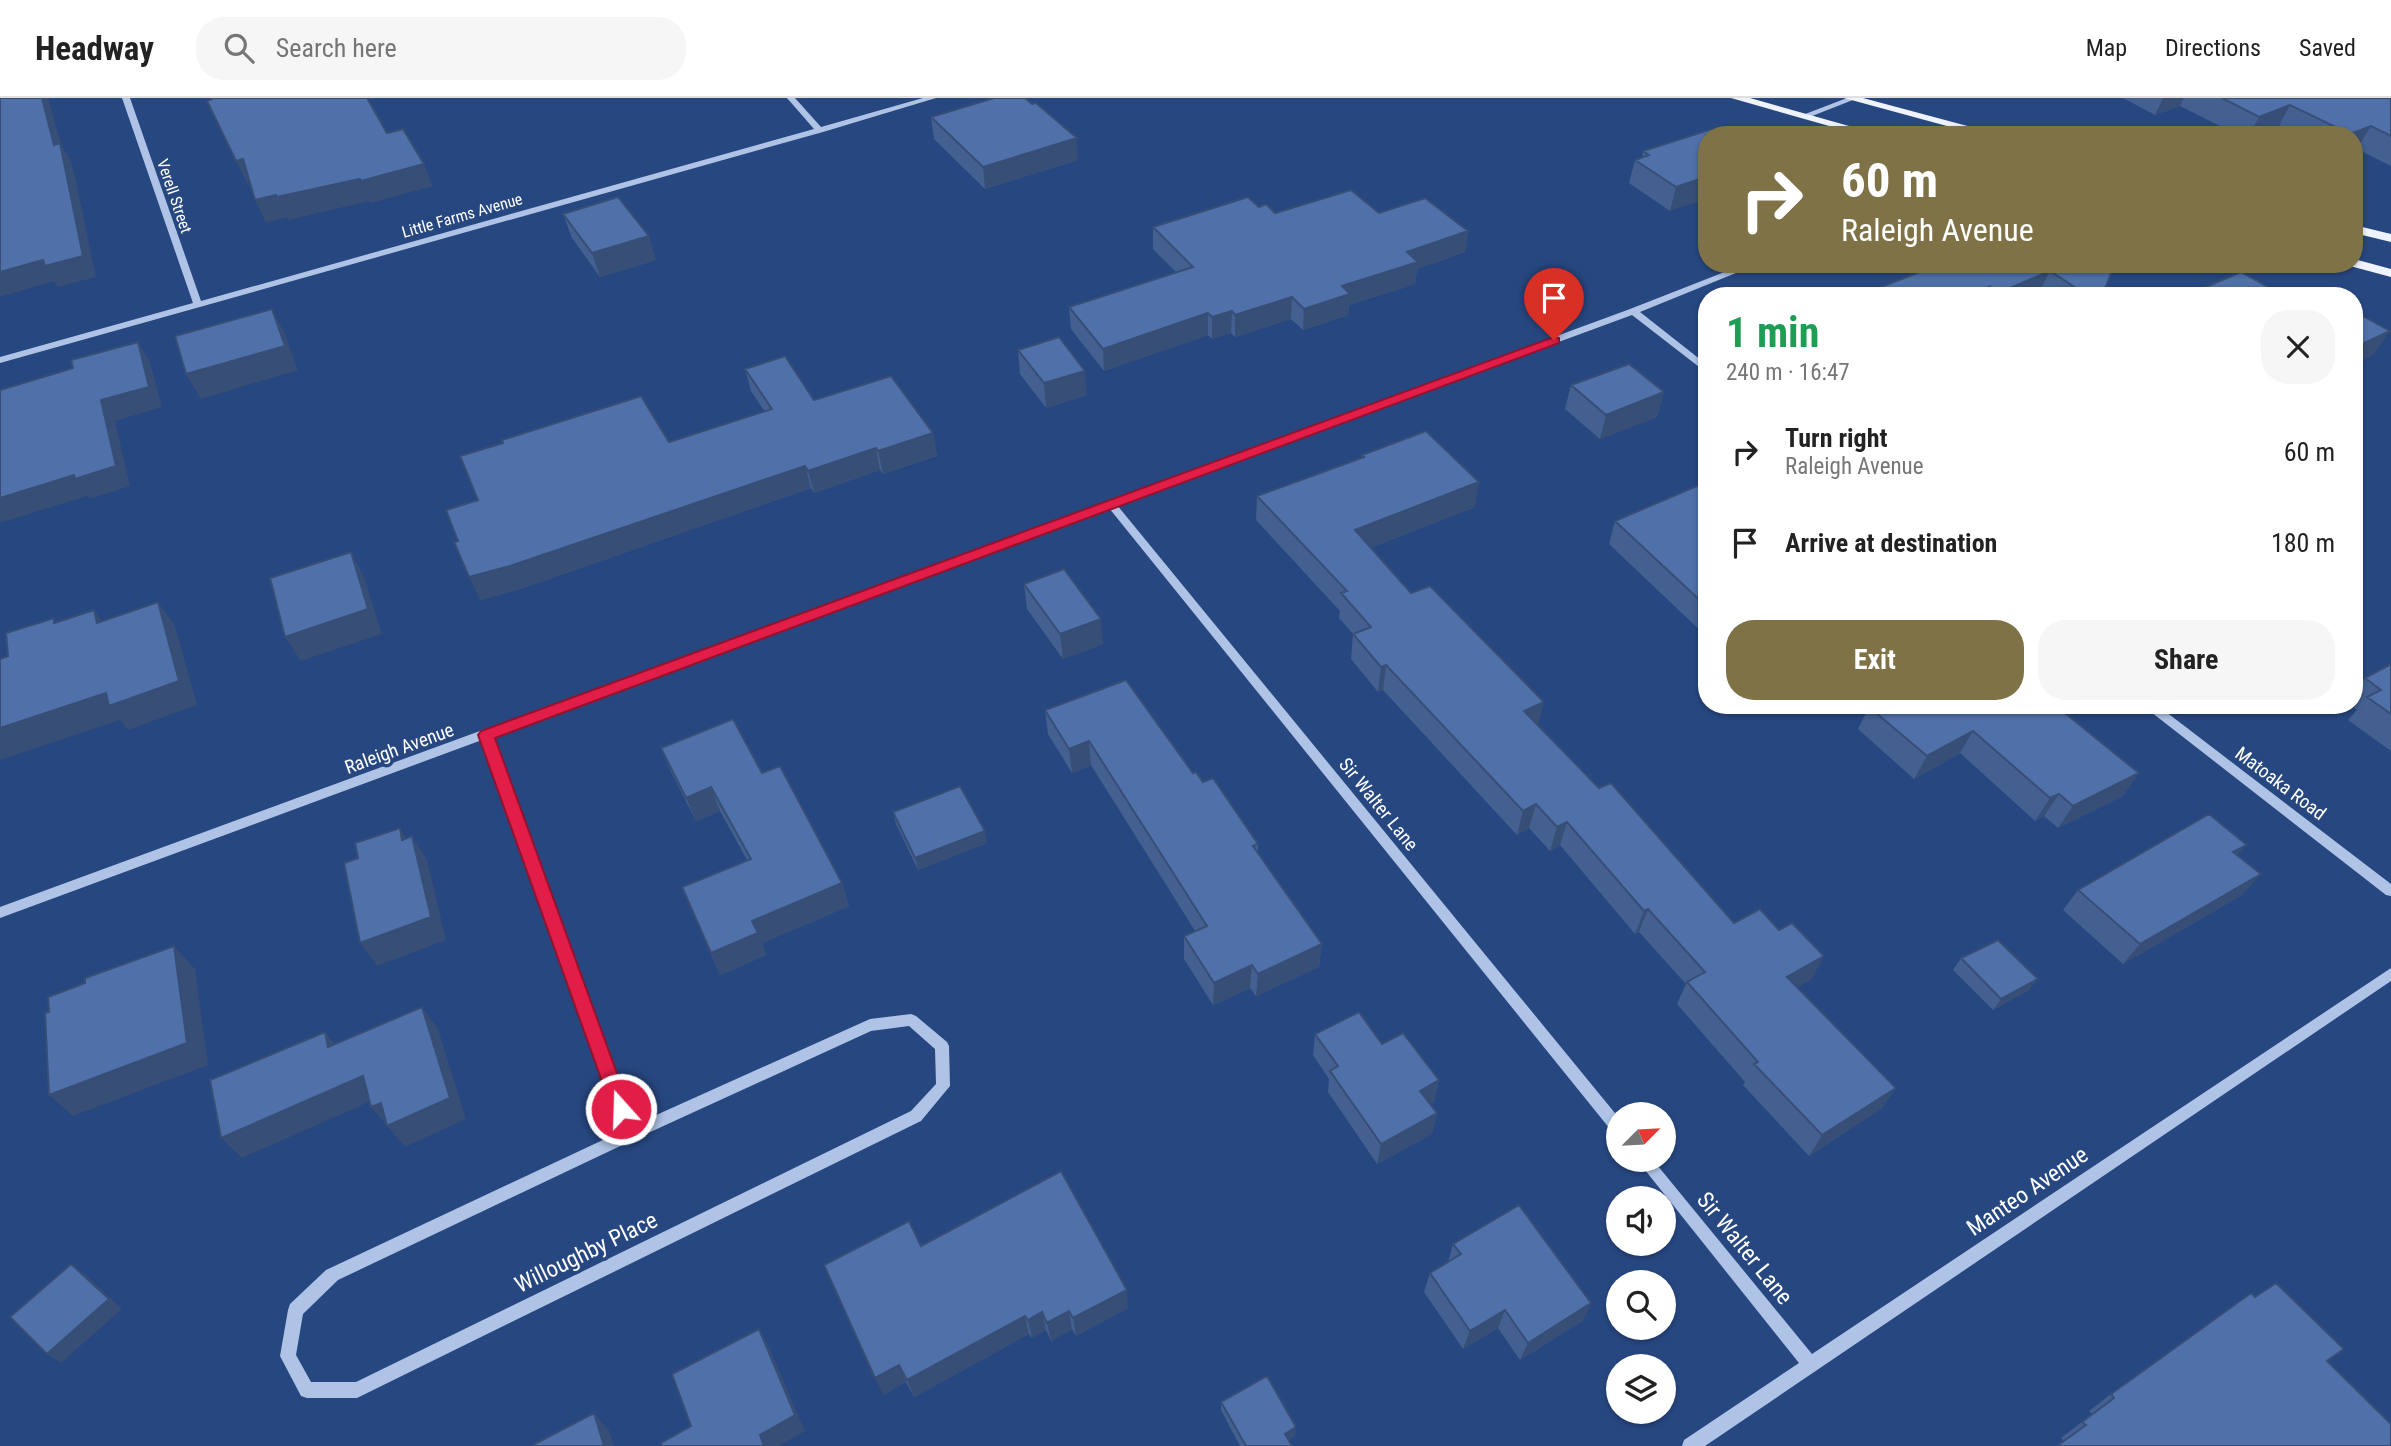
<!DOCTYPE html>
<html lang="en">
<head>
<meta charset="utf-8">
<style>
	body { margin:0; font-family:"Roboto Condensed",sans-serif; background:#f6f6f6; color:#222; height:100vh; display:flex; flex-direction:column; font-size:26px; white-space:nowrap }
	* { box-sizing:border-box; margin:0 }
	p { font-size:23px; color:#767676 }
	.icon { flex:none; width:38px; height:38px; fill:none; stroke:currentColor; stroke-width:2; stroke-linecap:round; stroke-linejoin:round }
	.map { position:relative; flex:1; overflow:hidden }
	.details { position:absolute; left:1698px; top:189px; width:665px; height:427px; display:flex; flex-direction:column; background:#fff; border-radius:28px; box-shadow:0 2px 5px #0004 }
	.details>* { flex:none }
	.hud { position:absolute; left:1698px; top:28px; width:665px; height:147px; border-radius:28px; box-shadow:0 2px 5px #0004; background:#7e7246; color:#fff; overflow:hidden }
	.needle { width:46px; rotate:66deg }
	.controls { position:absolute; left:1606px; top:1004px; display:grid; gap:14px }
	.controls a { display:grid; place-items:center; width:70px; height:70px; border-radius:50%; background:#fff; box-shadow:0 2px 5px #0004; font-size:35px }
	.pin { position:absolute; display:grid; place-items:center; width:60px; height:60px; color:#fff; margin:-72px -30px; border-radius:50% 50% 50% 0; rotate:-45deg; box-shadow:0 0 7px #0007 }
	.pin .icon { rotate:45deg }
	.me { position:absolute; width:77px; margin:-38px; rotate:340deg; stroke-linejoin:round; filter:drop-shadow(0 0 5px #0008) }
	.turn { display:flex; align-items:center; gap:24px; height:147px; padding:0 28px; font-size:32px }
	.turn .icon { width:91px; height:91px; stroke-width:2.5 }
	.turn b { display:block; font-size:49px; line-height:60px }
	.round { display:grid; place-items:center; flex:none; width:74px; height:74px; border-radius:28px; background:#f6f6f6 }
	.summary { display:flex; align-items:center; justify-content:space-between; height:119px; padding:0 28px }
	h1 { font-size:42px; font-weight:700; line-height:52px; color:#1e9e55 }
	.button { display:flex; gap:14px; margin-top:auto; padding:14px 28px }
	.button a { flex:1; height:80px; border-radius:28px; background:#7e7246; color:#fff; font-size:28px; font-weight:700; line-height:80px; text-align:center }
	.button a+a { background:#f6f6f6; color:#222 }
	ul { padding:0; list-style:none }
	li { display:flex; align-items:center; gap:21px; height:91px; padding:0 28px }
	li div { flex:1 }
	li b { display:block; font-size:26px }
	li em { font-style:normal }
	header { display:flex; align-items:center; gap:42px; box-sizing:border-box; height:98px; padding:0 35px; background:#fff; border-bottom:2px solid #e0e0e0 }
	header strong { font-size:33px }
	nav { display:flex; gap:38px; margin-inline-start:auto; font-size:24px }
	.search { width:490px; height:63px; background:#f6f6f6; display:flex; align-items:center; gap:18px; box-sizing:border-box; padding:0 24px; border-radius:28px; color:#767676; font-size:26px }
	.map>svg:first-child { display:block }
</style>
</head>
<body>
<header>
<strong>Headway</strong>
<div class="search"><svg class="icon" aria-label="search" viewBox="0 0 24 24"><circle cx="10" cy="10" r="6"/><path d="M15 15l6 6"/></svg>Search here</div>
<nav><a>Map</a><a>Directions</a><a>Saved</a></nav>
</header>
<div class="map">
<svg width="2391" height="1348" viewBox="0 0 2391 1348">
	<rect width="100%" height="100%" fill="#274780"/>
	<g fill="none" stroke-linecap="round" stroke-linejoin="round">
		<path fill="#aec3e6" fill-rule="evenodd" d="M122 0H130L201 203 814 31 787 0H795L821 29 923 0H936L823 34 0 265V259L193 205Z
			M1847 0H1858L1807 20 1800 18Z
			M1745 166H1758L1640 214 1706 266V273L1703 272 1632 217 1117 407 1619 1020V1038L1614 1036 1109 410 492 638 634 1027 870 921 911 916 916 918 947 944 949 948 950 988 921 1023 357 1300H307L301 1298 280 1258 288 1212 290 1206 326 1172 622 1033 482 642 0 820V809L1630 211ZM909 928 935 951 936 986 911 1013 356 1284H311L296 1257 303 1216 338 1182 635 1041 871 933Z
			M2142 607H2157L2391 786V798L2386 797Z
			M2391 870V883L1705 1348H1682L1684 1342 1799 1265 1637 1062H1653L1812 1256Z"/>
		<path fill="#eef3fd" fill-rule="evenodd" d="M1731 0H1750L1881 37H1861Z
			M1844 0H1863L2001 37H1980Z
			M2354 127 2391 136V144L2354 135Z
			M2354 161 2391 171V179L2350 168 2354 166Z"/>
	</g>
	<path fill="#446090" d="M2123 0H2391V68L2357 51 2354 37H2292L2278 30 2259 37H2238L2180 8 2155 17Z
		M931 19 1078 62 985 91 934 41Z
		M1715 30 1670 113 1629 85 1635 62 1642 59 1643 53Z
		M1259 109 1275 115H1379L1468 133 1465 154 1417 171 1415 186 1349 207 1348 217 1303 232 1291 221 1235 239 1231 235 1212 241 1208 237 1104 273 1071 231 1069 209 1176 174 1153 151V129Z
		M563 116 656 162 600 179 572 140Z
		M1940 166H2115L2102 198H1858Z
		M1018 252 1087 297 1046 310 1020 276Z
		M745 271 814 302 933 335 937 358 883 376 880 372 814 395 811 390 520 491 480 502 669 344 765 314 751 293Z
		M1571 287 1664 294 1657 319 1600 341 1565 311Z
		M1362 357 1475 409 1370 450 1411 495 1538 628 1734 825 1812 881 1797 889 1896 990 1881 1011 1809 1058 1743 987 1745 984 1677 906 1686 886 1639 834 1635 836 1560 747 1550 753 1529 730 1517 737 1383 592 1378 594 1351 561 1353 536 1339 520 1340 513 1256 422 1257 398 1361 360Z
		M1706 384V538L1609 446 1615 423Z
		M1024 486 1103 546 1063 561 1027 511Z
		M2391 566V653L2348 622 2357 612 2351 607H2354V593L2365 580Z
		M1872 607 2139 675 2123 698 2058 730 2044 718 2035 723 1960 655 1914 681 1858 631 1869 609Z
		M1045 612 1193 675 1258 746V754L1322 846 1319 869 1256 898 1250 890 1213 907 1184 861V838L1195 833 1091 667 1072 675 1048 636Z
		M661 650 762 675 842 785 849 808 762 845 766 857 720 877 682 789 747 762 720 713 696 723 671 674Z
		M893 714 987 745 918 772 896 726Z
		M2247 747 2237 757 2242 797 2123 866 2063 812 2078 792Z
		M1961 860 2029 892 1993 912 1953 872Z
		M1315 936 1382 946 1439 982 1434 1004 1430 1006 1437 1015 1432 1036 1377 1066 1328 994 1329 981 1313 957Z
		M1453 1146 1591 1205 1582 1223 1520 1262 1498 1230 1463 1251 1424 1194 1430 1175 1448 1164Z
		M921 1148 1128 1210 1076 1238 1072 1231 1051 1243 1046 1232 1032 1240 1029 1236 914 1299 906 1284 883 1297Z
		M2327 1263 2064 1343 2061 1340 2092 1316 2089 1313 2111 1296Z
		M1221 1304 1295 1338 1288 1342 1292 1348H1240L1221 1312Z"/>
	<path fill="#374e76" d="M42 0H48L61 46 72 65 96 179 58 189 54 183 0 199V174L54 47Z
		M2163 0H2184L2180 8 2155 17Z
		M2290 7 2278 30 2259 37H2249L2259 19Z
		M2371 28 2357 51 2354 53V37H2350Z
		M1077 40 1078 62 985 91 983 69Z
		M243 61 254 83 247 85 236 63Z
		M424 66 433 88 371 105 361 83Z
		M1706 79V101L1670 113 1676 89Z
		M360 81 370 103 288 122 287 119 266 125 255 102Z
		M1468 133 1465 154 1417 171 1415 186 1349 207 1348 217 1303 232 1304 211 1342 188 1407 154Z
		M649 138 656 162 600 179 592 155Z
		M2050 173 2037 198H1991Z
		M1989 189 1985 198H1966Z
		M1292 199 1291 221 1235 239V217Z
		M272 211 285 236 298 272 201 301 186 276Z
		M1232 213 1231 235 1212 241V219Z
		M1208 215V237L1104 273 1103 251Z
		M2390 233 2373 257 2354 267V250Z
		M138 244 150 264 162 309 115 323 130 388 90 401 87 398 0 425V400L101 302Z
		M1085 273 1087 297 1046 310 1044 285Z
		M1664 294 1657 319 1600 341 1606 317Z
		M933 335 937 358 883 376 878 353Z
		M876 350 880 372 814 395 808 373Z
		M805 368 811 390 520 491 480 502 469 479Z
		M1479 384 1475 409 1352 457 1355 432Z
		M351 454 364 479 382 536 301 563 285 539Z
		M158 504 175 528 197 607 128 632 120 622 0 662V630Z
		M94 512 112 537 97 525Z
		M1101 521 1103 546 1063 561 1060 536Z
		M1386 567 1383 592 1378 594 1381 569Z
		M1544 604 1538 628 1524 613Z
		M1973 633 1960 655 1914 681 1927 658Z
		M1089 643 1091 667 1072 675 1069 651Z
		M2139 675 2123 698 2058 730 2073 708Z
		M711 689 720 713 696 723 686 700Z
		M2059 696 2044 718 2035 723 2050 700Z
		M1536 706 1529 730 1517 737 1523 713Z
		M1567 724 1560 747 1550 753 1557 729Z
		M400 730 414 754 402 742Z
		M985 733 987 745 918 772 915 760Z
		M412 738 427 762 446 842 377 868 360 845Z
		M2247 747 2229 767 2233 754Z
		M2261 776 2242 797 2123 866 2140 846Z
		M842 785 849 808 762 845 766 857 720 877 711 855 752 823Z
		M1648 811 1639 834 1635 836 1644 813Z
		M1322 846 1319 869 1256 898 1258 876Z
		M174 848 195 871 208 967 73 1018 49 997Z
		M1824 858 1812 881 1775 901 1787 879Z
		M1252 867 1250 890 1213 907 1214 885Z
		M2038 881 2029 892 1993 912 2001 901Z
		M422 909 438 931 466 1021 405 1049 371 1009Z
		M325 934 343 956 328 949Z
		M363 978 380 999 242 1060 221 1040Z
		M1439 982 1434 1004 1416 1014 1420 993Z
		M1896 990 1881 1011 1809 1058 1822 1037Z
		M1437 1015 1432 1036 1377 1066 1381 1046Z
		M71 1166 85 1176 122 1211 61 1265 47 1256Z
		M1127 1192 1128 1210 1076 1238 1073 1220Z
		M1591 1205 1582 1223 1520 1262 1528 1245Z
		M1505 1212 1498 1230 1463 1251 1470 1233Z
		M1069 1213 1072 1231 1051 1243 1047 1225Z
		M1042 1214 1046 1232 1032 1240 1028 1222Z
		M1025 1218 1029 1236 914 1299 907 1282Z
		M759 1231 769 1249 805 1333 779 1348H764L760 1337Z
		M899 1267 906 1284 883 1297 875 1280Z
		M594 1315 609 1332 614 1348H604Z
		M1296 1329 1295 1338 1284 1344 1285 1336Z"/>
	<path fill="#4f70a8" stroke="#374e76" stroke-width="2" d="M0 0H42L54 47 60 45 83 158 45 168 43 162 0 174Z
		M211 0H367L387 35 403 31 424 66 361 83 360 81 277 99 276 97 255 102 243 61 236 63 207 3 212 1Z
		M994 0H1025L1032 6 1036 5 1077 40 983 69 931 19Z
		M2222 0H2391V38L2371 28 2350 36 2290 7 2259 19Z
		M1715 30 1721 31 1730 37H1706V79L1676 89 1635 62 1649 57 1643 53Z
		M1351 92 1379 115 1425 100 1468 133 1407 154 1418 164 1342 188 1350 196 1304 211 1292 199 1235 217 1232 213 1212 219 1208 215 1103 251 1069 209 1193 169 1153 129 1248 99 1259 109 1266 106 1275 115Z
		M618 99 649 138 592 155 563 116Z
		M1940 166H2115L2102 198H2088L2050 173 1991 198H1984L1989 189 1966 198H1858Z
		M2241 174 2284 198H2185Z
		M272 211 285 248 186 276 175 238Z
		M2354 213 2390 233 2354 250Z
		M1059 239 1085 273 1044 285 1018 252Z
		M138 244 149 289 101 302 116 368 75 381 74 377 0 400V292L73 270 71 262Z
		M785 258 814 302 891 278 933 335 878 353 876 350 808 373 805 368 510 468 469 479 454 444 458 443 446 412 478 402 460 358 503 345 502 342 641 298 669 344 772 311 745 271Z
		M1629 266 1664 294 1606 317 1571 287Z
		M1426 333 1479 384 1355 432 1411 495 1430 488 1544 604 1524 613 1599 690 1611 685 1734 825 1760 811 1779 832 1792 825 1824 858 1787 879 1896 990 1822 1037 1754 966 1758 964 1687 884 1705 874 1648 811 1644 813 1567 724 1557 729 1536 706 1523 713 1386 567 1381 569 1353 536 1371 529 1341 495 1347 493 1257 398 1364 359 1362 357Z
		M1706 384V508L1615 423Z
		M351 454 368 511 285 539 270 480Z
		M1064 471 1101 521 1060 536 1024 486Z
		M158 504 179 583 109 608 106 595 0 630V561L8 558 6 535 54 520V525L94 512 97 525Z
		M2391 566V616L2367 599 2381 592 2365 580Z
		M1126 582 1193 675 1196 674 1203 684 1213 680 1258 746 1253 748 1322 846 1258 876 1252 867 1214 885 1184 838 1207 828 1089 643 1069 651 1045 612Z
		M1872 607H2055L2139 675 2073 708 2059 696 2050 700 1973 633 1927 658 1869 609Z
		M733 621 762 675 780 668 842 785 752 823 758 835 711 855 682 789 751 761 711 689 686 700 661 650Z
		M960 688 985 733 915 760 893 714Z
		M2209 716 2247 747 2233 754 2261 776 2140 846 2078 792Z
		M400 730 402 742 412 738 431 819 360 845 344 765 358 760 355 745Z
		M1998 842 2038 881 2001 901 1961 860Z
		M174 848 187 945 49 997 45 915 49 914 48 899 85 885V880Z
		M422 909 450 1000 387 1028 381 1005 371 1009 363 978 221 1040 210 982 325 934 328 949Z
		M1359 914 1382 946 1403 935 1439 982 1420 993 1437 1015 1381 1046 1330 973 1338 968 1315 936Z
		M1061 1073 1127 1192 1073 1220 1069 1213 1047 1225 1042 1214 1028 1222 1025 1218 907 1282 899 1267 875 1280 824 1167 909 1123 921 1148Z
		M1519 1107 1591 1205 1528 1245 1505 1212 1470 1233 1430 1175 1461 1156 1453 1146Z
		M71 1166 109 1201 47 1256 10 1219Z
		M2276 1185 2344 1251 2327 1263 2391 1326V1348H2057L2086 1327 2082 1324 2114 1300 2111 1296 2251 1195 2255 1199Z
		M759 1231 795 1317 760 1337 764 1348H662L661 1345 691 1328 672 1276Z
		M1267 1278 1296 1329 1285 1336 1292 1348H1246L1221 1304Z
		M594 1315 604 1348H531Z"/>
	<path fill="#e11d48" stroke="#92132f" stroke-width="2" d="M1554 239 1559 240V245L495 640 630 1011 627 1017 621 1020 614 1017 478 637 481 633Z"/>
	<g text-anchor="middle" stroke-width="7" stroke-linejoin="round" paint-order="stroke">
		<g font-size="16" fill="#fff" stroke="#274780">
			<text transform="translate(175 98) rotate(71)" y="6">Verell Street</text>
			<text transform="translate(462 117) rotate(-16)" y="6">Little Farms Avenue</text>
		</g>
		<g font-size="19" fill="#fff" stroke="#274780">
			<text transform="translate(399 650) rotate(-20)" y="7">Raleigh Avenue</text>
			<text transform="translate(2281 685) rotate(37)" y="7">Matoaka Road</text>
			<text transform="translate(1379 706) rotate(51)" y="7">Sir Walter Lane</text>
		</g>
		<g font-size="23" fill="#fff" stroke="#274780">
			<text transform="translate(2027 1093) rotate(-34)" y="8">Manteo Avenue</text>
			<text transform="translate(1745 1150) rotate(51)" y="8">Sir Walter Lane</text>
			<text transform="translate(586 1154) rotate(-26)" y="8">Willoughby Place</text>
		</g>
	</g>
</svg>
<div class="controls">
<a><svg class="needle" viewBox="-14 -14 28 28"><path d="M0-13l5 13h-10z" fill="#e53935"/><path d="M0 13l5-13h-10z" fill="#767676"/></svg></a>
<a><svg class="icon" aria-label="sound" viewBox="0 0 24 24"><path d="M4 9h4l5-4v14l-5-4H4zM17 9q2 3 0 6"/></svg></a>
<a><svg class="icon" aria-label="search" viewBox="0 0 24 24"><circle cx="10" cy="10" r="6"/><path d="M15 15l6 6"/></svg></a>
<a><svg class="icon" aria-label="layers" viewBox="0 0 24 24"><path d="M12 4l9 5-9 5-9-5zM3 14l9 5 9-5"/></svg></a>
</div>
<div class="pin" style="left:1554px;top:242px;background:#d93025"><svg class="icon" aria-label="arrive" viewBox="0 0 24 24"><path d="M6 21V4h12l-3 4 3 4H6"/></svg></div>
<svg class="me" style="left:621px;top:1011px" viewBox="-20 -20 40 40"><circle r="17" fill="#e11d48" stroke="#fff" stroke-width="3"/><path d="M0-11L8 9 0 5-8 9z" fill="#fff"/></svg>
<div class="hud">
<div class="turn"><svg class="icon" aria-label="right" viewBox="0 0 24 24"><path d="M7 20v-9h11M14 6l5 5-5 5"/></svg><div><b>60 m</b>Raleigh Avenue</div></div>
</div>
<section class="details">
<div class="summary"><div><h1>1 min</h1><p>240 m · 16:47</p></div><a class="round"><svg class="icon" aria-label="close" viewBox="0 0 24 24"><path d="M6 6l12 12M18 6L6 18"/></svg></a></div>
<ul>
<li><svg class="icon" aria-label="right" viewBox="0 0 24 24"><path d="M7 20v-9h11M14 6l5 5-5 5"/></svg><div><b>Turn right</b><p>Raleigh Avenue</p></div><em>60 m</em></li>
<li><svg class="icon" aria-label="arrive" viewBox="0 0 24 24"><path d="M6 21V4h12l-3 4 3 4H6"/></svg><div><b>Arrive at destination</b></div><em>180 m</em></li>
</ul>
<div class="button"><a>Exit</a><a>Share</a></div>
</section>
</div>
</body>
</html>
